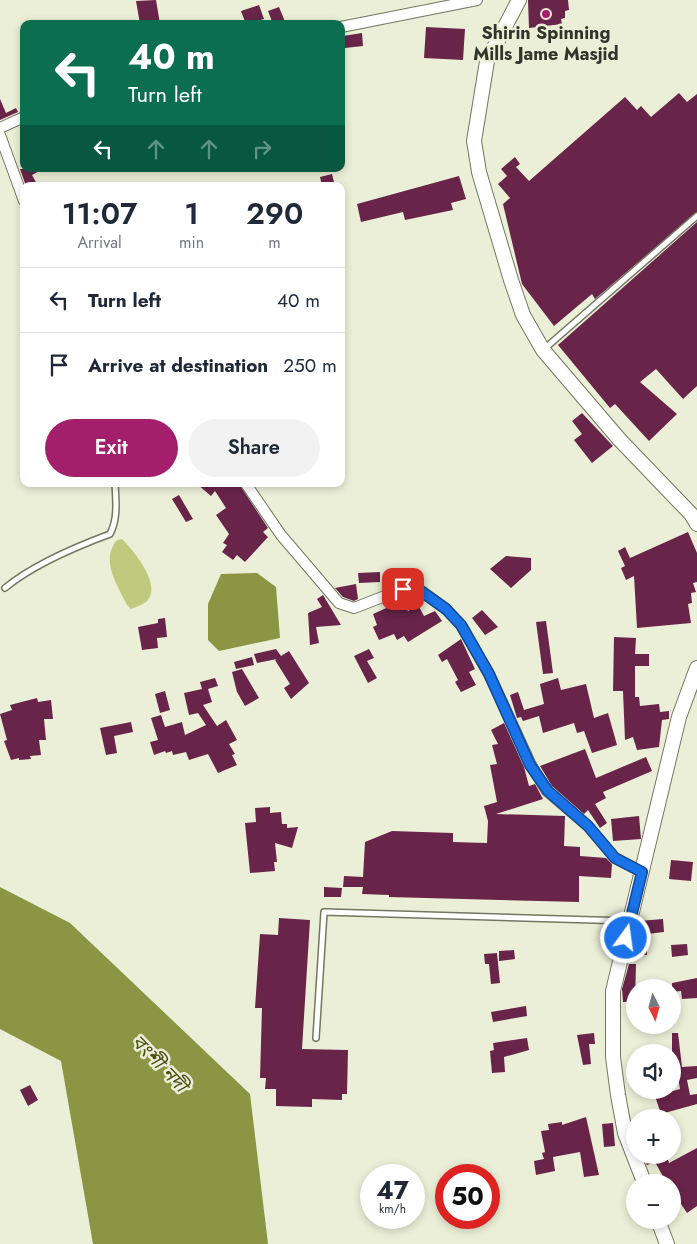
<!DOCTYPE html>
<html lang="en">
<head>
<meta charset="utf-8">
<style>
	body { margin:0; font-family:Jost,"Noto Sans Bengali",sans-serif; background:#f2f2f3; color:#1f2937; height:100vh; display:flex; flex-direction:column; font-size:19px; white-space:nowrap }
	* { box-sizing:border-box; margin:0 }
	p { font-size:16px; color:#747a83 }
	.icon { flex:none; width:28px; height:28px; fill:none; stroke:currentColor; stroke-width:2; stroke-linecap:round; stroke-linejoin:round }
	.map { position:relative; flex:1; overflow:hidden }
	.side { position:absolute; left:20px; top:182px; width:325px; height:305px; display:flex; flex-direction:column; background:#fff; border-radius:10px; box-shadow:0 2px 8px #0003 }
	.side>* { flex:none }
	.hud { position:absolute; left:20px; top:20px; width:325px; height:152px; border-radius:10px; box-shadow:0 2px 8px #0003; background:#0b6e4f; color:#fff; overflow:hidden }
	.needle { width:32px; rotate:174deg }
	.tools { position:absolute; left:626px; top:979px; display:grid; gap:10px }
	.tools a { display:grid; place-items:center; width:55px; height:55px; border-radius:50%; background:#fff; box-shadow:0 2px 8px #0003; font-size:25px }
	.speed { position:absolute; left:360px; top:1164px; display:flex; gap:10px; font-size:25px; font-weight:700; text-align:center }
	.speed>* { display:grid; place-content:center; width:65px; height:65px; border-radius:50%; background:#fff; box-shadow:0 2px 8px #0003; line-height:1 }
	.speed small { font-size:12px; font-weight:400 }
	.speed .limit { border:8px solid #d22; background:#fff; color:#111 }
	.pin { position:absolute; display:grid; place-items:center; width:42px; height:42px; color:#fff; margin:-21px; border-radius:10px; box-shadow:0 2px 8px #0006 }
	.me { position:absolute; width:55px; margin:-28px; rotate:14deg; stroke-linejoin:round; filter:drop-shadow(0 0 4px #0008) }
	.turn { display:flex; align-items:center; gap:18px; height:105px; padding:0 25px; font-size:22px }
	.turn .icon { width:65px; height:65px; stroke-width:2.5 }
	.turn b { display:block; font-size:35px; line-height:42px }
	.lanes { display:flex; align-items:center; height:48px; padding:0 25px; background:#0003; justify-content:center; gap:25px; direction:ltr }
	.lanes .off { opacity:.35 }
	.eta { display:flex; justify-content:space-evenly; align-items:center; height:85px; text-align:center }
	.eta b { font-size:30px; font-weight:600; line-height:35px }
	.cta { display:flex; gap:10px; margin-top:auto; padding:10px 25px }
	.cta a { flex:1; height:58px; border-radius:30px; background:#a31f6c; color:#fff; font-size:20px; font-weight:600; line-height:58px; text-align:center }
	.cta a+a { background:#f2f2f3; color:#1f2937 }
	ul { padding:0; list-style:none }
	li { display:flex; align-items:center; gap:15px; height:65px; padding:0 25px; border-top:1px solid #e0e1e3 }
	li div { flex:1 }
	li b { display:block; font-size:19px }
	li em { font-style:normal }
	.map>svg:first-child { display:block }
</style>
</head>
<body>
<div class="map">
<svg width="697" height="1244" viewBox="0 0 697 1244">
	<rect width="100%" height="100%" fill="#ebefd7"/>
	<path fill="#c0ca7e" d="M122 539C133 550 164 586 146 602 142 605 135 607 131 609L127 605C117 584 100 560 117 540Z"/>
	<path fill="#8b9543" d="M257 573 276 587 280 638 219 651 208 640V604L221 574Z
		M0 887 70 923 250 1094 268 1244H93L61 1061 0 1029Z"/>
	<path fill="#692449" d="M156 0 160 24H140L136 1Z
		M528 0H568L569 10 565 11V18L561 19 562 24 529 28Z
		M259 5 264 19 246 24 241 11Z
		M279 7 286 24H273L268 11Z
		M426 27 465 29 463 60 424 58Z
		M362 33 363 46 345 48 343 36Z
		M679 93 687 102 697 94V212L595 299 592 294 554 326 522 284 503 204 510 198 498 184 507 176 501 169 515 157 520 164 516 167 529 181 625 97 637 110 641 106 651 117Z
		M0 99 6 113 16 108 18 112 0 120Z
		M20 169H43L32 175 38 186H26Z
		M332 174 335 186H322L320 177Z
		M459 176 466 199 451 203 453 210 405 220 403 212 361 222 357 204Z
		M697 222V386L683 399 656 369 640 382 677 414 649 441 615 404 610 408 558 345Z
		M582 413 613 446 592 463 574 440 582 434 572 421Z
		M197 484H239L268 528 263 532 268 537 245 562 237 555 233 560 222 552 227 545 223 543 229 534 216 515 226 508 215 491 211 496Z
		M179 495 193 519 186 522 172 499Z
		M688 532 697 553V582L693 583 696 592 691 593 692 603 688 604 691 623 637 628 634 576 626 580 621 568 625 566 618 551 625 547 630 558Z
		M506 556 531 558V570L511 588 490 569Z
		M380 572V582L359 583 358 573Z
		M356 584 358 599 354 601 343 597 335 588Z
		M323 595 341 625 316 627 319 643 310 645 308 613 322 607 317 599Z
		M402 601 408 611 418 605 424 616 435 611 442 621 408 642 404 636 397 640 394 634 379 640 373 627 377 625 373 614Z
		M482 610 498 627 485 635 472 618Z
		M165 618 167 637 157 638 158 648 142 650 138 627 158 623V619Z
		M546 621 553 673 543 674 536 622Z
		M614 637 636 638 635 654H649V666H635V697H639L640 706 659 704 660 712 669 711V719L662 720 659 747 637 750 633 737 625 740 623 691H613Z
		M461 639 475 669 469 672 476 685 461 692 455 682 458 680 447 659 442 662 438 655Z
		M276 649 281 656 289 651 309 683 291 699 284 688 290 684 275 660 277 659 257 663 254 654Z
		M369 649 374 658 367 661 377 678 368 683 354 656Z
		M252 657 254 665 236 669 234 662Z
		M242 669 259 698 245 706 237 692 232 672Z
		M215 678 218 686 208 689 212 702 203 705 217 726 226 720 237 740 229 744 235 754 232 755 237 765 218 773 208 754 189 760 186 752 173 755 172 751 166 753 165 751 154 755 150 742 158 740 151 718 161 715 165 727 182 722 185 735 206 725 198 713 189 715 184 693 202 689 200 682Z
		M558 678 561 690 586 684 594 718 608 713 617 745 592 753 584 731 577 733 574 723 543 733 539 716 523 721 521 717 517 718 510 695 518 692 524 710 544 704 540 684Z
		M165 691 170 710 160 713 155 694Z
		M37 698 38 702 51 700 53 719H44L46 740H39L41 755 30 756 31 759 19 760V758L11 760 4 741 7 740 0 714 12 710 10 705Z
		M131 722 133 732 114 736 117 753 106 755 100 728Z
		M504 723 524 767 529 786 535 784 543 799 496 814 565 816 564 846 580 847V856L606 858 612 864 611 878 579 876V902L389 897V895L362 894 363 887H343L344 876 363 877 365 842 392 831 453 833V842L487 843 488 821 484 806 497 802 490 765 497 764 492 745 498 744 491 730Z
		M585 749 596 778 646 757 652 771 603 792 606 798 595 804 607 823 600 828 588 810 584 814 552 786 540 766Z
		M270 807V813L281 812 282 824H287V828L298 827 292 848 275 843 277 862H274L275 871 250 873 245 823 256 822 255 808Z
		M639 816 641 839 613 841 611 819Z
		M671 860 693 862 691 881 669 879Z
		M324 887 342 888 341 897H324Z
		M279 918 310 920 302 1049 348 1050 347 1094H342V1100L312 1099V1107L276 1106V1089H265L266 1078H260L262 1008H255L260 934 278 935Z
		M663 919 664 932 647 934V955H635V944H633L636 935H637L639 921Z
		M687 944 688 955 672 957 671 945Z
		M514 950 515 959 499 961V951Z
		M497 953 500 983 491 984 489 964H485L484 954Z
		M629 964H636L635 1002H623L622 989Z
		M697 978V998L682 999 681 991 672 992V983Z
		M526 1006 527 1016 493 1022 491 1012Z
		M594 1033 595 1044H589L591 1064 583 1065 577 1035Z
		M672 1033H678L682 1067 697 1066V1078L687 1080 690 1095 697 1094V1104L661 1114 655 1096 680 1089 677 1072 672 1073Z
		M527 1038 529 1050 504 1057 505 1072 492 1073 490 1051 494 1050 493 1043Z
		M30 1085 38 1100 28 1106 20 1090Z
		M586 1117 599 1175 584 1177 580 1152 553 1157 555 1171 536 1175 534 1161 544 1159 542 1153 545 1152 541 1131 549 1130 548 1124 562 1122V1125Z
		M613 1123 615 1146 604 1147 602 1124Z
		M697 1148V1206L687 1213 679 1201 672 1206V1182H666L655 1162 647 1165 643 1155H670L667 1156 669 1163Z"/>
	<g fill="none" stroke-linecap="round" stroke-linejoin="round">
		<g stroke="#737761" stroke-width="8">
			<path id="service" d="M543 350 697 216
				M5 588C34 564 75 547 110 534 118 519 116 501 115 484
				M316 1038 324 912 629 921"/>
		</g>
		<g stroke="#737761" stroke-width="12">
			<path id="minor" d="M341 27 477 0
				M0 128 24 117
				M0 135 24 201
				M246 484 281 535 339 603 354 608 403 589H418L446 609 461 625 489 674 531 765 547 791 588 826 615 858 642 872"/>
		</g>
		<g stroke="#737761" stroke-width="16">
			<path id="secondary" d="M519 0 487 61 474 141 479 172 511 280 523 315 543 350 619 439 691 514 697 524
				M644 1182 625 1133 618 1095 613 1057V991L679 717 697 668
				M658 1220 667 1244"/>
		</g>
		<use href="#service" stroke="#fff" stroke-width="5"/>
		<use href="#minor" stroke="#fff" stroke-width="10"/>
		<use href="#secondary" stroke="#fff" stroke-width="14"/>
	</g>
	<g fill="none" stroke-linecap="round" stroke-linejoin="round">
		<g stroke="#114b97" stroke-width="12">
			<path id="route" d="M403 589H418L446 609 461 625 489 674 530 765 548 791 588 826 615 858 642 872 626 938"/>
		</g>
		<use href="#route" stroke="#1a73e8" stroke-width="9"/>
	</g>
	<circle fill="#a31f6c" stroke="#ebefd7" stroke-width="2" cx="546" cy="14" r="5"/>
	<g text-anchor="middle" stroke-width="5" stroke-linejoin="round" paint-order="stroke">
		<g font-size="18" font-weight="bold" fill="#32342a" stroke="#ebefd7">
			<text x="546" y="39">Shirin Spinning<tspan x="546" dy="21">Mills Jame Masjid</tspan></text>
		</g>
		<g font-size="19" font-style="italic" fill="#4b5113" stroke="#ebefd7">
			<text transform="translate(160 1063) rotate(46)" y="7">বংশী নদী</text>
		</g>
	</g>
</svg>
<div class="tools">
<a><svg class="needle" viewBox="-14 -14 28 28"><path d="M0-13l5 13h-10z" fill="#e53935"/><path d="M0 13l5-13h-10z" fill="#747a83"/></svg></a>
<a><svg class="icon" aria-label="sound" viewBox="0 0 24 24"><path d="M4 9h4l5-4v14l-5-4H4zM17 9q2 3 0 6"/></svg></a>
<a>+</a>
<a>−</a>
</div>
<div class="speed"><div>47<small>km/h</small></div><div class="limit">50</div></div>
<div class="pin" style="left:403px;top:589px;background:#d93025"><svg class="icon" aria-label="arrive" viewBox="0 0 24 24"><path d="M6 21V4h12l-3 4 3 4H6"/></svg></div>
<svg class="me" style="left:626px;top:938px" viewBox="-20 -20 40 40"><circle r="17" fill="#1a73e8" stroke="#fff" stroke-width="3"/><path d="M0-11L8 9 0 5-8 9z" fill="#fff"/></svg>
<div class="hud">
<div class="turn"><svg class="icon" aria-label="left" viewBox="0 0 24 24"><path d="M17 20v-9H6M10 6l-5 5 5 5"/></svg><div><b>40 m</b>Turn left</div></div>
<div class="lanes"><svg class="icon" aria-label="left" viewBox="0 0 24 24"><path d="M17 20v-9H6M10 6l-5 5 5 5"/></svg><svg class="icon off" aria-label="ahead" viewBox="0 0 24 24"><path d="M12 20V5M6 11l6-6 6 6"/></svg><svg class="icon off" aria-label="ahead" viewBox="0 0 24 24"><path d="M12 20V5M6 11l6-6 6 6"/></svg><svg class="icon off" aria-label="right" viewBox="0 0 24 24"><path d="M7 20v-9h11M14 6l5 5-5 5"/></svg></div>
</div>
<section class="side">
<div class="eta">
<div><b>11:07</b><p>Arrival</p></div>
<div><b>1</b><p>min</p></div>
<div><b>290</b><p>m</p></div>
</div>
<ul>
<li><svg class="icon" aria-label="left" viewBox="0 0 24 24"><path d="M17 20v-9H6M10 6l-5 5 5 5"/></svg><div><b>Turn left</b></div><em>40 m</em></li>
<li><svg class="icon" aria-label="arrive" viewBox="0 0 24 24"><path d="M6 21V4h12l-3 4 3 4H6"/></svg><div><b>Arrive at destination</b></div><em>250 m</em></li>
</ul>
<div class="cta"><a>Exit</a><a>Share</a></div>
</section>
</div>
</body>
</html>
